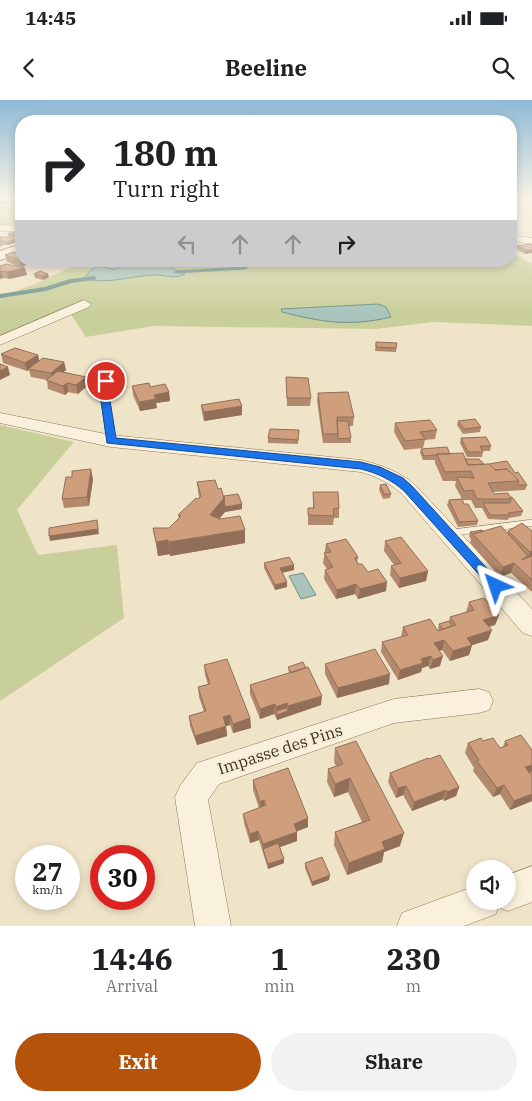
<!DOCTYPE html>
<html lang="en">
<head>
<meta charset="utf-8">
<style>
	body { margin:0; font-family:"IBM Plex Serif",serif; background:#f2f2f2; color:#202124; height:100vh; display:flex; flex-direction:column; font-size:19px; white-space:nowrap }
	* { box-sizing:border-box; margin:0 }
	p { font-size:16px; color:#757577 }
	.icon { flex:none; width:28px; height:28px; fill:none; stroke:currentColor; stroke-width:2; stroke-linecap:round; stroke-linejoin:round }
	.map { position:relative; height:826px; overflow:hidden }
	.details { display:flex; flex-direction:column; background:#fff; flex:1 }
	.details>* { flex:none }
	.banner { position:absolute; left:15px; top:15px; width:502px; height:152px; border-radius:20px; box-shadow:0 2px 8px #0003; background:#fff; color:#202124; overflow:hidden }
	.fabs { position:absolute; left:466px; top:760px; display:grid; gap:10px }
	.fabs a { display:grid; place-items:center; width:50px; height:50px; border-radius:50%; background:#fff; box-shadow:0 2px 8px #0003; font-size:25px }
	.speed { position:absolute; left:15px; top:745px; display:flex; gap:10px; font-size:25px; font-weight:700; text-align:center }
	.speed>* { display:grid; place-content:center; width:65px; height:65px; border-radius:50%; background:#fff; box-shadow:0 2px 8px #0003; line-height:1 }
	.speed small { font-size:12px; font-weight:400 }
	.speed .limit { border:8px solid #d22; background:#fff; color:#111 }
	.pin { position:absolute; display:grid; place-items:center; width:42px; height:42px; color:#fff; margin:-21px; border:2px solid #fff; border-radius:50%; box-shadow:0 1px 5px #0007 }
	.me { position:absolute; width:55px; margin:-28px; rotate:318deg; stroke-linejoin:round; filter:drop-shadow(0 0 4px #0008) }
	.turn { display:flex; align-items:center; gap:18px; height:105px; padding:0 15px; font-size:22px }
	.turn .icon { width:65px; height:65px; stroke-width:2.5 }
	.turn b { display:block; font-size:35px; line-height:42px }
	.lanes { display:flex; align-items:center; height:48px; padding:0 15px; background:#0003; justify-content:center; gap:25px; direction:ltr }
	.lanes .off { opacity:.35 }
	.eta { display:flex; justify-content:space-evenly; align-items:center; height:85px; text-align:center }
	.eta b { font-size:30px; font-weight:800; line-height:35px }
	.cta { display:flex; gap:10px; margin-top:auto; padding:10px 15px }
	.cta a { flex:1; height:58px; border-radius:30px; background:#b45309; color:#fff; font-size:20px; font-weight:800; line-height:58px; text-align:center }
	.cta a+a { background:#f2f2f2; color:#202124 }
	.status { display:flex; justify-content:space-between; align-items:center; height:35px; padding:0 25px; background:#fff; direction:ltr }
	.status svg { height:14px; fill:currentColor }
	header { display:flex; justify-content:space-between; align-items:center; height:65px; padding:0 15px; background:#fff; font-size:22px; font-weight:800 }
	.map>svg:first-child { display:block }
</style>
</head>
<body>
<div class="status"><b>14:45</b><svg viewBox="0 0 49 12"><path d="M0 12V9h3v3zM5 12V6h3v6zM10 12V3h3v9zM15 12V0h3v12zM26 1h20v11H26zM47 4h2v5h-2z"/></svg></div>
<header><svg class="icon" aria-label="back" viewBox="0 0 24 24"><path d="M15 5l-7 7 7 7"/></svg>Beeline<svg class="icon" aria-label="search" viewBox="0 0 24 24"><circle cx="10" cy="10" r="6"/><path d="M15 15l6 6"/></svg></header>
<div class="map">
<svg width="532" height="826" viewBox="0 0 532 826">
	<rect width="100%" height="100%" fill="#f0e4c8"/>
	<path fill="#c9cf9b" d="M21 105V120L10 127 0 129V106Z
		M511 152 532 164V226L433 222 376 229 153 226 86 237 70 213 0 243V197L35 184 84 161H511Z
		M0 325 74 342 17 410 38 455 117 445 124 518 0 601Z"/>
	<path fill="#a9c4bc" stroke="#6f938a" d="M129 161H174L170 167 185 174C177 179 168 176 158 175 138 174 100 187 85 177 99 159 101 170 117 169L120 167 114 163Z
		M378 204 386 207 391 217C349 227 322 222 282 212L281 209Z
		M303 473 316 495 301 499 289 476Z"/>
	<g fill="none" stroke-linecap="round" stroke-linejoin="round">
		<path stroke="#6f938a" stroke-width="3" d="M176 172 245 168 254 161
			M89 179 94 178"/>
		<path stroke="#6f938a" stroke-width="4" d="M0 196 45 189 71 181 94 178"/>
		<g stroke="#8d765c" stroke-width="1">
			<path id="service" d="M103 279H109L110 281 108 294 115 341 111 344 107 341 100 294Z
				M529 420H532V426H529L449 436 444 433 449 430Z"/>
		</g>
		<g stroke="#8d765c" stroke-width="1">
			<path id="minor" d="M0 125 21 126V132L0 131Z
				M511 135 532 138V144L511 141Z
				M84 200 91 204 89 207 0 245V236Z
				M0 313 111 335 361 360C381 365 399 371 415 385L532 509V536L523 533 401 393C389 383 376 376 361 372L111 347 0 323Z
				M479 589 489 592 493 601 489 610 479 613 394 623 219 684 208 700 231 826H195L175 697 180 686 197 663 394 599Z
				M532 766V802L508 811 498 807 496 814 464 826H397L402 813 475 786V801H508V775Z"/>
		</g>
		<g stroke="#8d765c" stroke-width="2">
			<path id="tertiary" d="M21 144V153L0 160V151Z"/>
		</g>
		<use href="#service" fill="#faf1dc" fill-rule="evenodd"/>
		<use href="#minor" fill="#faf1dc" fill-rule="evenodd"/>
		<use href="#tertiary" fill="#faf1dc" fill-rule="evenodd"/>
	</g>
	<path fill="#b2896c" d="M21 130 8 145H2V146L0 147V137H9L8 134Z
		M532 145 525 154 516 149 517 146Z
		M5 155 21 161H26L27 165 21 167 27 175 9 179 3 178 0 179V166L20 167 7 162Z
		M34 174 49 177 43 180 35 178Z
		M376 242 397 243 396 252 375 251Z
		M1 254 38 255 39 260 64 262 66 270 63 272 86 277 88 285 78 294 68 292 65 295 48 289 47 280 31 277 29 270 27 271 3 263Z
		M286 277 311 298 310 306H287Z
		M132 286 169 292 170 301 156 303 157 308 140 311 133 295Z
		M318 293 354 317 353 326H349L351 338V343H323L317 301Z
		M201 305 242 315 204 321 202 313Z
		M458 321 481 327 480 332 463 334 457 325Z
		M395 323 437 330 435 339 425 340 423 348 404 350 394 332Z
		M299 330 298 344 268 343V338Z
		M461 338 491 346 490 351H482L483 352 482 357H467L460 343Z
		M421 349 450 354 515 373 527 385 525 390 493 392 494 394 511 397 523 411 521 416 509 418 508 420 488 419 482 408H475L471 400H462L464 404 478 421 477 425 458 427 447 405 449 400 462 399 455 386 456 381H443L435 363V360H423L420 353Z
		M93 379 89 406 64 408 62 399Z
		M197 382 218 389 224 396 242 409 225 412 219 419 245 443 170 456V454L158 456 153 428H169L179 419 178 415 199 398Z
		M380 385 391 394 390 398 383 399 379 390Z
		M313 392 339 408V418H334L333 425H308V408H313Z
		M483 431 507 433 508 431H532V492L511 473 500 477 470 443 471 439 469 437 470 432Z
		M385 441 428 471 426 481 399 488 390 475 391 466 394 465 384 451Z
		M326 444 358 457 357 463 368 472 386 491 358 499 355 494 336 499 324 479 325 470 327 469 323 463Z
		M264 463 294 470 282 473 287 487 275 490 264 468Z
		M469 502 499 515 495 525 489 527 488 540 472 545 469 555 450 561 442 550 439 551 440 566 430 569 428 566 422 568 421 572 398 580 381 552 382 542 401 537 403 527 439 530 438 529 439 524 449 521 450 517 466 512Z
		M325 564 389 584 337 598 325 574Z
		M204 565 250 618 251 628 233 633 230 625 226 626 227 636 197 645 190 626 189 616 204 612 199 597 198 587 208 584 205 575Z
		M288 567 321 605 277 620 274 614 260 619 250 594V585L289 573Z
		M483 641 500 648 503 647 505 641 532 650V672L529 673 530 674 532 673V701L510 710 500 694 493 697 473 671 474 668 465 653 468 643Z
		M335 648 400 746 384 752 382 762 347 775 334 745 335 732 362 722 348 692 334 697 327 682 328 669 336 666 334 662Z
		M429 659 459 687 456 696 444 701 443 699 412 711 403 695 396 698 388 682 390 673Z
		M253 680 308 718V727L297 731V741L280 747 284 763 268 769 259 740 250 743 244 723 243 714 259 708 253 690Z
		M305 763 329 780 312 786 305 768Z"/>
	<path fill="#916f58" d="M0 99H13V103L0 104Z
		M21 137V141L8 145 7 142Z
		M526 150H532V153L525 154Z
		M21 155V161H26L27 165 21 167 19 156Z
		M25 168 27 175 9 179 7 172Z
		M0 171H1L3 178 0 179Z
		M48 174 49 177 43 180V176Z
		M38 255 40 264 28 269 29 270 27 271 25 263Z
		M64 262 66 270 52 281 51 273Z
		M8 267 10 275 0 280V271Z
		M86 277 88 285 78 294 76 285Z
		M67 283 68 292 65 295 63 286Z
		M169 292 170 301 156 303 157 308 140 311 139 302 154 295Z
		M242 306V315L204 321V312Z
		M91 369 93 379 89 406 87 397Z
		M224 398 242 404V409L225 412 211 429 210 415Z
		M97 420 99 434 50 441 49 436Z
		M245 430V443L170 456 169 442Z
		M168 440 170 454 158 456 156 442Z
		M532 451V458L526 462 530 452Z
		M514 463 511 473 500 477 503 467Z
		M294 465V470L280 473V468Z
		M428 471 426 481 399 488 400 478Z
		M287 482V487L275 490V485Z
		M387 482 386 491 358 499 360 489Z
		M356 484 355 494 336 499 337 490Z
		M499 515 495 525 480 529 483 520Z
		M492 530 488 540 464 548 467 538Z
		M444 540 442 550 431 553 434 543Z
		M472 545 469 555 450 561 453 551Z
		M431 556 428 566 422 568 421 572 398 580 400 570 421 559Z
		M443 556 440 566 430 569 433 560Z
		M390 574 389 584 337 598 338 588Z
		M322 596 321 605 277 620 276 607 287 603V612L288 611V606Z
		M275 604 274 614 260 619V609Z
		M230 615V625L224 627 223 617Z
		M250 618 251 628 233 633V624Z
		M226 626 227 636 197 645 195 636Z
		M532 665V672L520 677 525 667Z
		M350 678 348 692 334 697 335 684Z
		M504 685 500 694 493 697 497 688Z
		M406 686 403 695 396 698 398 688Z
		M459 687 456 696 444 701 447 692Z
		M446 690 443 699 412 711 414 702Z
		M532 694V701L510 710 514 701Z
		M264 700V709L260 706V702Z
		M308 718V727L293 733 294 724Z
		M258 731 259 740 250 743V734Z
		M297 732V741L264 753 263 749V744Z
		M404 733 400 746 384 752 382 762 347 775 349 763 382 742Z
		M284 759V763L268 769V764Z
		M330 775 329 780 312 786V782Z"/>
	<path fill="#cf9f7d" stroke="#916f58" d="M21 130V137L7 142 1 141 0 137H11L15 135 8 134Z
		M530 144 532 145V150H526L517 146Z
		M13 152 17 153 21 152V155L19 156 21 157V159L19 160 5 155Z
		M6 164 25 168 7 172 1 171H0V166Z
		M40 171 48 174 43 176 34 174Z
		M376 242 397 243 396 248 376 247Z
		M15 248 38 255 25 263 1 254Z
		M43 258 64 262 51 273 28 269Z
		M0 264 8 267 0 271Z
		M58 271 86 277 76 285 67 283 63 286 46 280Z
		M286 277 308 278 311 298H287Z
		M149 283 150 287 165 284 169 292 154 295 156 299 139 302 132 286Z
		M348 292 354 317H337L338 334H323L318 293Z
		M239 299 242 306 204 312 201 305Z
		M475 319 481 327 464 329 458 321Z
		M430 320 437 330 420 332 425 339 405 341 395 323Z
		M337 321H348L351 338 338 339Z
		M270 329 299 330 298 340 268 338Z
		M486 337 491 346H480L483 352H468L461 338Z
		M447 347 450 354H437L436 355 424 356 421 349Z
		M463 353 468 365 489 364 495 370 507 369 519 381 488 383 494 394 508 393 511 399H477L473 390 464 391 457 377 474 378 471 371 445 372 437 354Z
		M465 359H479L484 364 468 365Z
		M507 361 515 373 518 372 527 385H517L519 381 507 369 495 370 489 364Z
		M91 369 87 397 62 399 66 377H72V371Z
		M215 380 218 389 221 388 224 398 210 415 220 419 240 416 245 430 169 442 168 440 156 442 153 428H169L181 416 178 415 196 398 198 399 201 396 197 382Z
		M386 384 391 394H384L380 385Z
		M313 392H338L339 408 333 409 334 416 308 415V408H314Z
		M238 394 242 404 225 407 224 396Z
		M511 397H512L523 411 508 413 510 415H490L483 403H510L511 399Z
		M462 399 464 404H468L478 421 459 422 449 400Z
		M97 420 98 429 49 436V428Z
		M522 423 532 431V451L530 452 508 431Z
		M501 426 528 456 521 460 532 456V480L514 463 503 467 473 434Z
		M482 430 483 431 473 434 470 432Z
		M401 437 428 471 400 478 391 466 401 463 385 441Z
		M346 439 358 457 355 458 358 464H362L368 472 378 469 387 482 360 489 356 484 337 490 325 470 333 467 324 453 331 452 326 444Z
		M289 457 294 465 280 468 287 482 275 485 264 463Z
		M484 498 499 515 483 520 492 530 467 538 472 545 453 551 444 540 434 543 443 556 433 560 431 556 421 559 423 563 400 570 382 542 408 535 403 527 430 519 438 531 456 525 450 517 474 510 469 502Z
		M449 521 452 526 443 529 439 524Z
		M375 549 390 574 338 588 325 564Z
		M227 559 250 618 233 624 230 615 223 617 226 626 195 636 189 616 206 611 198 587 210 584 204 565Z
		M303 562 306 568 291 573 288 567Z
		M308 567 322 596 288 606 287 603 276 607 275 604 260 609 250 585Z
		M287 608 288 611 277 615 276 611Z
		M521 635 532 650V665L525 667 530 674 532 673V694L514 701 504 685 497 688 477 661 479 660 468 643 481 638 483 641 493 638 500 648 508 645 505 641Z
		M356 641 404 733 382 742 385 749 349 763 335 732 370 720 350 678 335 684 328 669 343 664 335 648Z
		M440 655 459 687 447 692 446 690 414 702 406 686 398 688 390 673 428 658 429 659Z
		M288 668 308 718 294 724 297 732 263 744 258 731 250 734 243 714 266 705 264 700 260 702 253 680Z
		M278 743 284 759 268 764 263 749Z
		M322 757 330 775 312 782 305 763Z"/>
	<linearGradient id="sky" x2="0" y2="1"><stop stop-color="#8fbad6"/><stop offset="0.46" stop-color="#f8f3e6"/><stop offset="1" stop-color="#f8f3e6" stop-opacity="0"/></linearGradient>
	<rect width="532" height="215" fill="url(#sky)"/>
	<path fill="#1a73e8" stroke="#114b97" d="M106 279 110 281 109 294 116 338 361 362 380 367 403 378 412 386 503 486 501 489H492L404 391C392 380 377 373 361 369L107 343 100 294 101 281Z"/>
	<g text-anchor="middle" stroke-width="5" stroke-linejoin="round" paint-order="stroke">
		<g font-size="16" fill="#3d2e20" stroke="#f7eed8">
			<text transform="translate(280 649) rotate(-18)" y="6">Impasse des Pins</text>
		</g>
	</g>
</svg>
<div class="fabs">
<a><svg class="icon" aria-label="sound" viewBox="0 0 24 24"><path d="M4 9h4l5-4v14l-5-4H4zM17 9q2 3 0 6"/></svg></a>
</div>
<div class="speed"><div>27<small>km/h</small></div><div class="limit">30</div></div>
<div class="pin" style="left:106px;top:281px;background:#d93025"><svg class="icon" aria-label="arrive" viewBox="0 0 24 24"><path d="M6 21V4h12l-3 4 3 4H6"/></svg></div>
<svg class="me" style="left:496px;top:486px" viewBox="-20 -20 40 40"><path d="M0-17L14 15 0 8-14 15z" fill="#1a73e8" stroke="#fff" stroke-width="4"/></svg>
<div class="banner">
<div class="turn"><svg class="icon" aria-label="right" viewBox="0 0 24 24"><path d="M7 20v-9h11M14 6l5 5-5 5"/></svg><div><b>180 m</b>Turn right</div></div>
<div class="lanes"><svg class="icon off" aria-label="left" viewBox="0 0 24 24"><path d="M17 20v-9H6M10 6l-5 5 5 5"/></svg><svg class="icon off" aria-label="ahead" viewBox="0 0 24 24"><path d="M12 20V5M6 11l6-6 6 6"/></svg><svg class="icon off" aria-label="ahead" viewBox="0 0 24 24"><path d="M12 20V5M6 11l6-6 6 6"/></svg><svg class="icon" aria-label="right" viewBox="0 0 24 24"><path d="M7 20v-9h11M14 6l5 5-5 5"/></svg></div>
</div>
</div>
<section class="details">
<div class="eta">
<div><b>14:46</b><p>Arrival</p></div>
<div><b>1</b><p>min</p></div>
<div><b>230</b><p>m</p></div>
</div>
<div class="cta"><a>Exit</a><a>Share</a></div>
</section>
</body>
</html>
